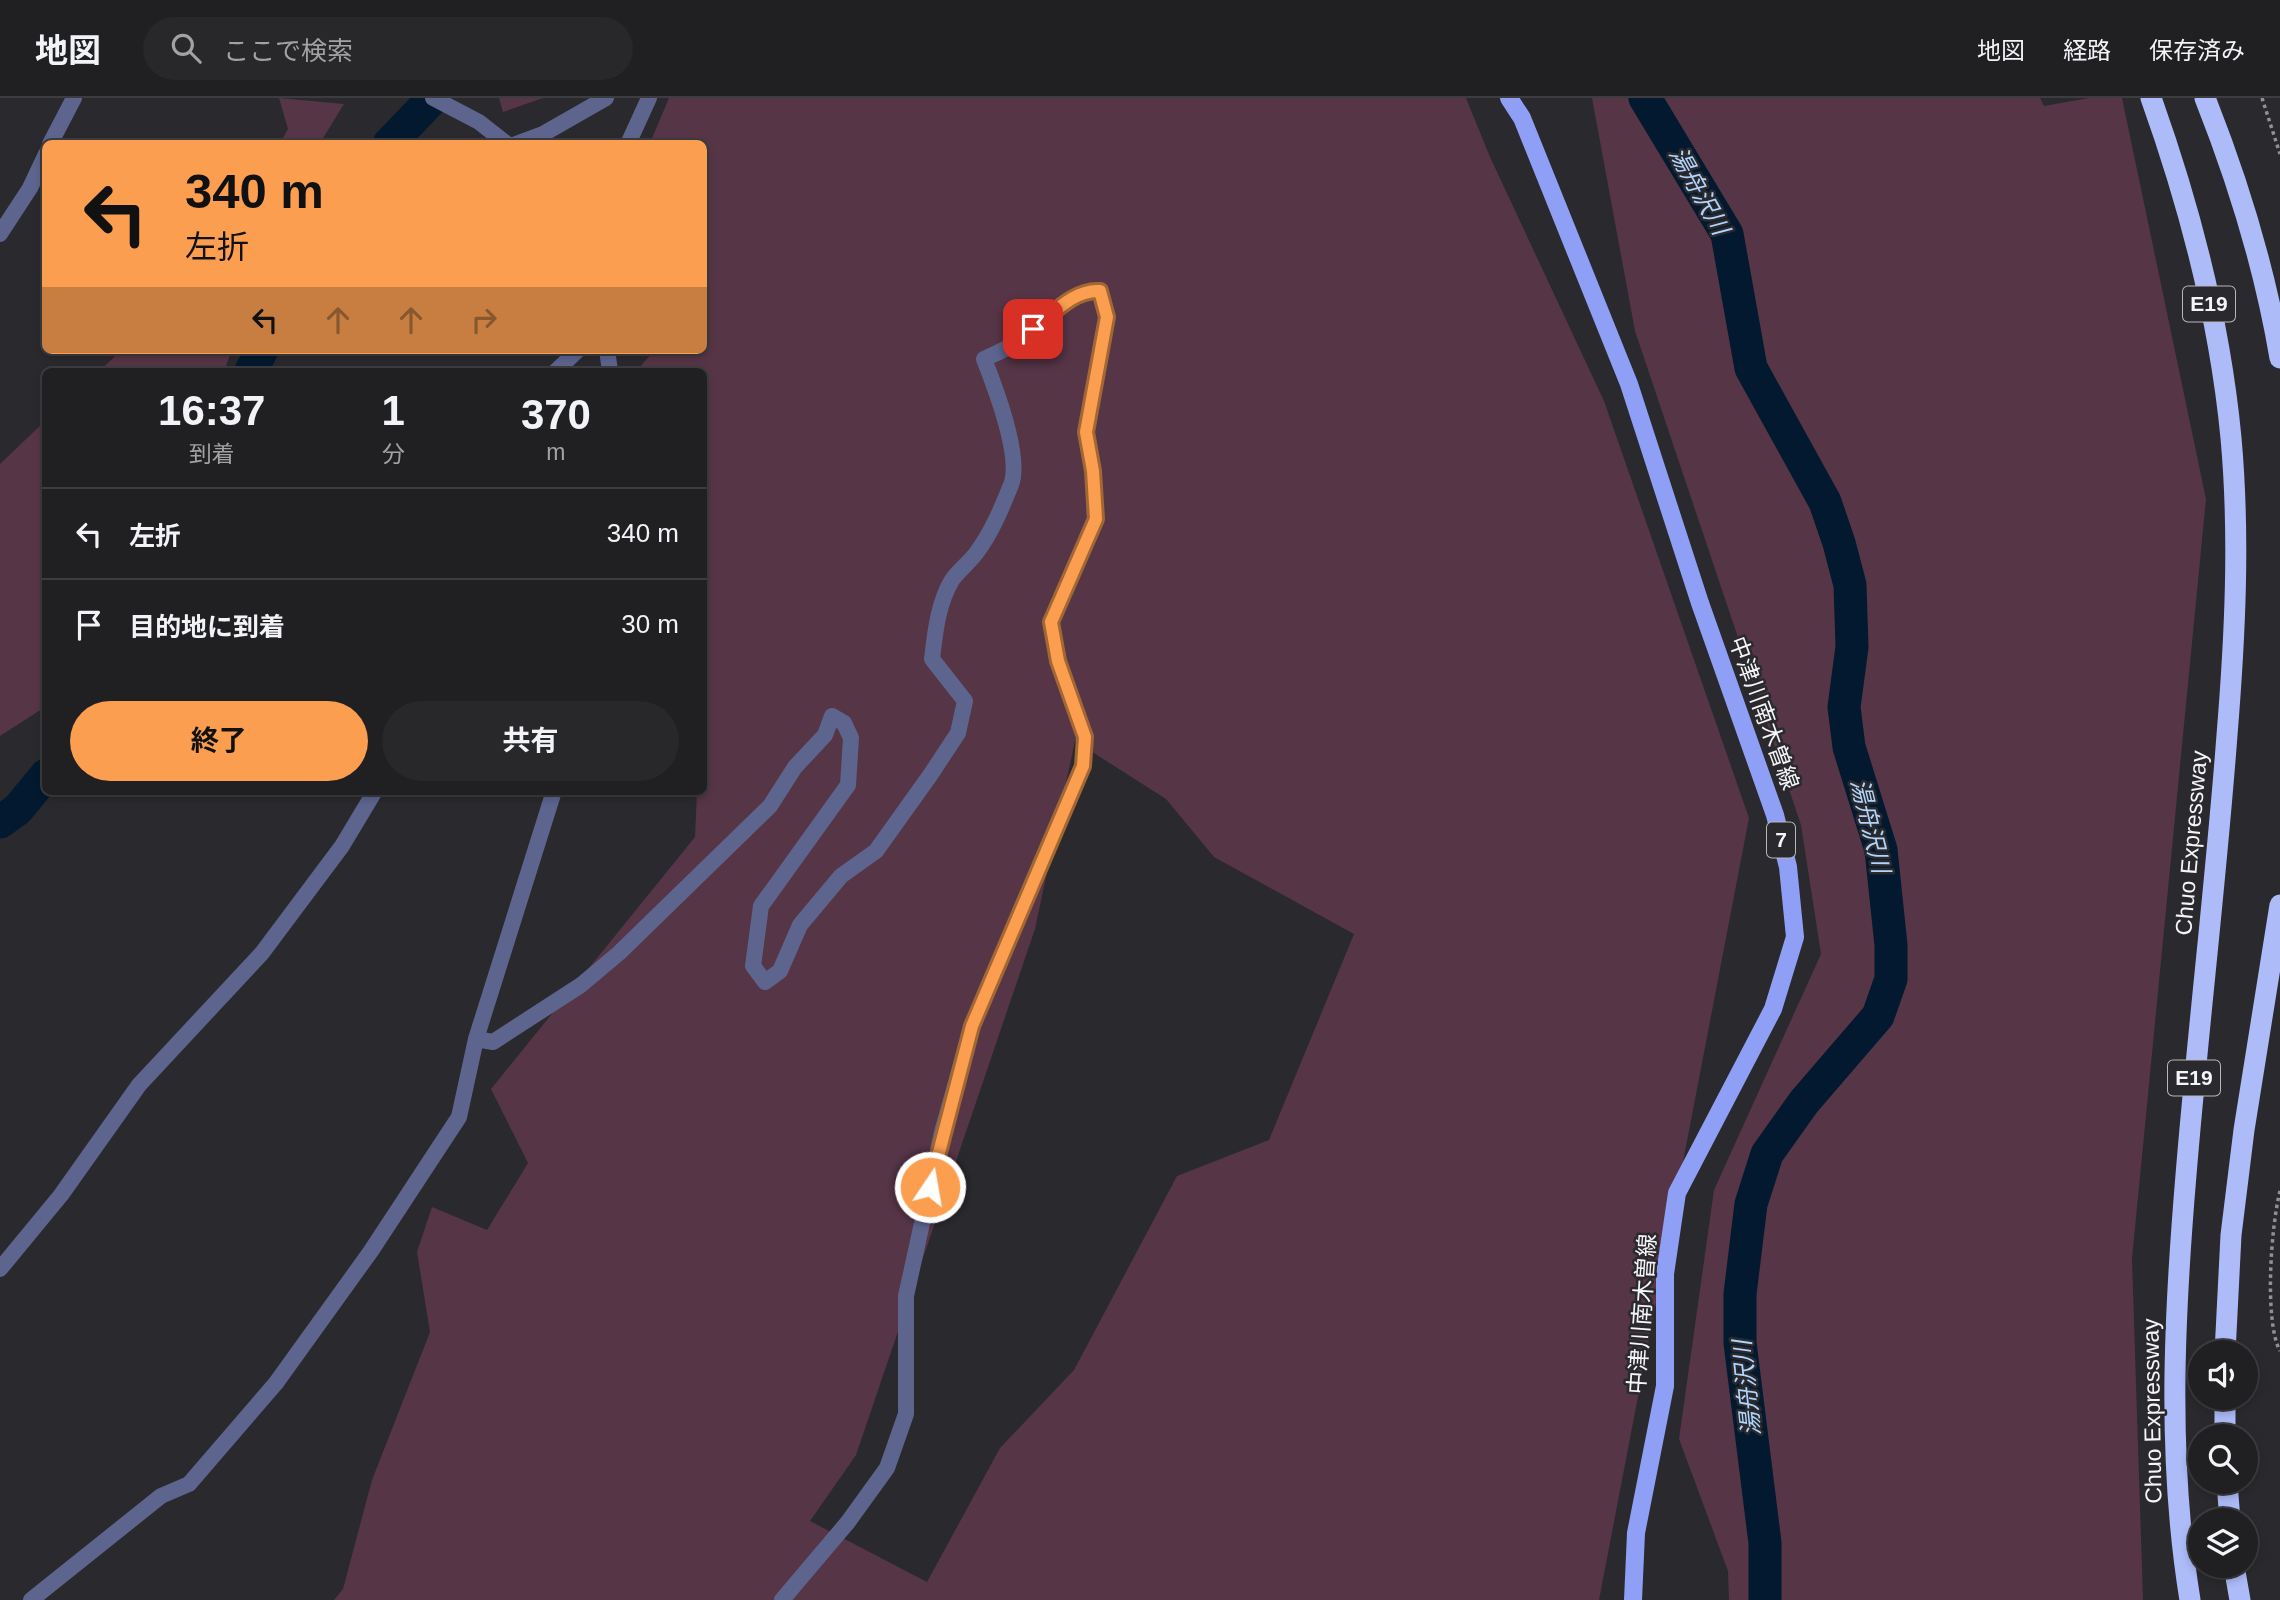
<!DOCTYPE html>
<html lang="ja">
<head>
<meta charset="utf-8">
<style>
	body { margin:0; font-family:Arial,"Noto Sans JP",sans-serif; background:#28272a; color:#f1f3f6; height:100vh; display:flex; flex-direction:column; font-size:26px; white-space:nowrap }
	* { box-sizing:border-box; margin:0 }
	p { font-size:23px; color:#a2a2a5 }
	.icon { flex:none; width:38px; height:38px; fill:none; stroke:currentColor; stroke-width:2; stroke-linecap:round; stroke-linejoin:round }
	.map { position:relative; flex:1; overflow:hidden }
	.panel { position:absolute; left:42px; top:270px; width:665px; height:427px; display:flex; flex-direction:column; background:#201f22; border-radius:10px; box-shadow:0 4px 10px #0003,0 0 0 2px #3d3d40 }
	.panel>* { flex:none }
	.banner { position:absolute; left:42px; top:42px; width:665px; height:214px; border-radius:10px; box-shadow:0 4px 10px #0003,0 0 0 2px #3d3d40; background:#fb9e50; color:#111; overflow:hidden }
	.fabs { position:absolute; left:2188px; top:1242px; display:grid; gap:14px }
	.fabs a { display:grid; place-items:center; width:70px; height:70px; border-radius:50%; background:#201f22; box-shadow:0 4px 10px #0003,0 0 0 2px #3d3d40; font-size:35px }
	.pin { position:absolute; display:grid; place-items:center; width:60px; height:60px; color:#fff; margin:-30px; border-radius:14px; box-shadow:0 4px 10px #0006 }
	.me { position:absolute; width:77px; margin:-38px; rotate:12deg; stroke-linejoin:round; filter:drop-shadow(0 0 5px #0008) }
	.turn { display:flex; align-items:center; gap:24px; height:147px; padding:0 28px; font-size:32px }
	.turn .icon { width:91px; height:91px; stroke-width:2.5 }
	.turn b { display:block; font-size:49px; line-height:60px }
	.lanes { display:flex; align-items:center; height:66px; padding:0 28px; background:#0003; justify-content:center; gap:35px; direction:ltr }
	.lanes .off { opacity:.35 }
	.eta { display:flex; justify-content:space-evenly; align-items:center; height:119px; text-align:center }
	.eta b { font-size:42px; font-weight:700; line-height:49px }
	.primary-button { display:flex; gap:14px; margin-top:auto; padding:14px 28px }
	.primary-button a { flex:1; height:80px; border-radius:42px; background:#fb9e50; color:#111; font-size:28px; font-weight:700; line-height:80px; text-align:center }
	.primary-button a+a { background:#28272a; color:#f1f3f6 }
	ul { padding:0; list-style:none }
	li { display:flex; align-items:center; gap:21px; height:91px; padding:0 28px; border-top:2px solid #3d3d40 }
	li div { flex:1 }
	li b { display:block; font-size:26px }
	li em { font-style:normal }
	header { display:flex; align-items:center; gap:42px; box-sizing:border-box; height:98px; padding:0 35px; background:#201f22; border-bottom:2px solid #3d3d40 }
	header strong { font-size:33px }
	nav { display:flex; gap:38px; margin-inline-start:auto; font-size:24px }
	.search { width:490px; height:63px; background:#28272a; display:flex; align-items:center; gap:18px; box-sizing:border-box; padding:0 24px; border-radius:38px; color:#a2a2a5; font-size:26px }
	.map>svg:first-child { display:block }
</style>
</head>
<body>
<header>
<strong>地図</strong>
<div class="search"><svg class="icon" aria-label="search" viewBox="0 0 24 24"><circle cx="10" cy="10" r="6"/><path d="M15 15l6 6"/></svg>ここで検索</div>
<nav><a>地図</a><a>経路</a><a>保存済み</a></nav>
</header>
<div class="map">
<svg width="2280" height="1502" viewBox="0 0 2280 1502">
	<rect width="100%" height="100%" fill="#2a292d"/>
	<path fill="#563547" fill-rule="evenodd" d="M279 0 344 6 320 45H280L288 31Z
		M499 0H543L503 14Z
		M669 0H1466L1490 59 1604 303 1749 720 1599 1502H334L343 1491 372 1382 430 1234 417 1154 432 1109 487 1132 528 1065 491 991 695 739 697 693H704V273H636L655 252H704V46L650 45ZM1075 643 1166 701 1214 759 1354 836 1269 1042 1177 1078 1074 1272 1000 1350 927 1484 810 1423 856 1357 1035 831Z
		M1592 0H2040L2044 8 2089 0H2122L2206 401 2132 1161 2143 1502H1729L1728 1473 1679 1341 1714 1092 1821 856 1801 727 1635 233Z
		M122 252H232L224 273H99Z
		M45 323V609L0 638V366Z"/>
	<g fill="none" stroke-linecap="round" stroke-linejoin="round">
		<path stroke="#03192f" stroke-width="33" d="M1645 0 1727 136 1751 270 1825 404 1839 445 1850 487 1852 549 1844 609 1849 649 1881 752 1891 847V881L1878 918 1804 1004 1767 1056 1751 1106 1740 1196V1245L1765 1445V1502
			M389 46 433 0
			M251 273 262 252
			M0 724 18 711 46 677"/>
		<path stroke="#919094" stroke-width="3.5" stroke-dasharray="3.5 3.5" stroke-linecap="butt" d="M2262 0 2280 56
			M2280 1093C2271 1128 2264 1223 2280 1253"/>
		<path stroke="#5d658f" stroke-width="16" d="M433 0 479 24 507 46
			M50 46 74 0
			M516 46 543 36 606 0
			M628 46 649 0
			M0 136 30 90 46 56
			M607 252 610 273
			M556 273 578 252
			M476 941 493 944 581 887 619 855 770 708 795 669 825 637 832 618 844 625 851 640 848 687 761 808 753 868 765 884 780 873 800 827 841 778 876 753 931 676 958 635 965 603 932 561C935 535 938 505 952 482 959 472 970 464 977 454 992 434 1002 409 1011 387 1022 359 995 289 984 261 994 256 1005 252 1014 246 1040 229 1068 190 1100 193L1107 219 1086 334 1093 374 1095 421 1051 524 1058 563 1085 639 1083 668 972 928 942 1034 906 1198V1316L887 1370 848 1424 782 1502
			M0 1171 61 1097 139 987 262 855 342 748 375 693
			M31 1502 161 1398 189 1386 276 1285 371 1153 459 1019 476 941 554 693"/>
		<path stroke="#8f9ff5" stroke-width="18" d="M1509 0 1522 20 1629 286 1700 505 1775 717 1788 769 1795 839 1773 911 1677 1095 1665 1176V1288L1636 1435 1633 1502"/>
		<path stroke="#adbbf8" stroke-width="21" d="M2151 0C2190 109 2220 224 2231 340 2240 439 2235 539 2227 637 2216 784 2198 930 2186 1077 2174 1219 2167 1361 2190 1502
			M2205 0C2238 83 2265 171 2280 260
			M2225 1255 2231 1137 2244 1032 2280 807
			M2225 1300V1339
			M2227 1384 2230 1423
			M2234 1468 2240 1502"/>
	</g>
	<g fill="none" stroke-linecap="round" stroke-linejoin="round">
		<g stroke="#a36734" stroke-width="18">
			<path id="route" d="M930 1089 972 928 1083 668 1085 639 1058 563 1051 524 1096 421 1093 373 1086 334 1107 219 1100 193C1074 191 1053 216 1033 231"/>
		</g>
		<use href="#route" stroke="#fb9e50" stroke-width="12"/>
	</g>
	<g text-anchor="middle" stroke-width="5" stroke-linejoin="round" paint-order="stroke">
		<g fill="#2a292d" stroke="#b8b7ba" stroke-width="2">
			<rect x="2183" y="188.5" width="52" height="35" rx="5"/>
			<rect x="1767" y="724.5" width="28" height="35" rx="5"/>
			<rect x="2168" y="962.5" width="52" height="35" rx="5"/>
		</g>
		<g font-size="21" font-weight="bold" fill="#f5f4f7">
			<text x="2209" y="213">E19</text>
			<text x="1781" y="749">7</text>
			<text x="2194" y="987">E19</text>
		</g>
		<g font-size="23" fill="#f5f4f7" stroke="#2a292d">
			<text transform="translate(1764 615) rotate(70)" y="8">中津川南木曽線</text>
			<text transform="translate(2191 745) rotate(-85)" y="8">Chuo Expressway</text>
			<text transform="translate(1642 1216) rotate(-86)" y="8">中津川南木曽線</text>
			<text transform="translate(2152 1313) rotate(-91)" y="8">Chuo Expressway</text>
		</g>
		<g font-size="24" font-style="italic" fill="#afd5ff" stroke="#2a292d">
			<text transform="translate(1699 93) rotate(61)" y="8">湯舟沢川</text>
			<text transform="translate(1870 728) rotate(76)" y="8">湯舟沢川</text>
			<text transform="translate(1747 1290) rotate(-96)" y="8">湯舟沢川</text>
		</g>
	</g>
</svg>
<div class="fabs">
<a><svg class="icon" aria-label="sound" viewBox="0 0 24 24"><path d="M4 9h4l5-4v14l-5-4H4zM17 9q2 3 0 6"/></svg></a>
<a><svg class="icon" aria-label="search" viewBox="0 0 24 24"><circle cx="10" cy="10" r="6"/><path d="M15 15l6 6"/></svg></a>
<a><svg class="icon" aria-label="layers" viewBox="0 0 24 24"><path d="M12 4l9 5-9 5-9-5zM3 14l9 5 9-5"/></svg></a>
</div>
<div class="pin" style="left:1033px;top:231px;background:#d93025"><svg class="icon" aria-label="arrive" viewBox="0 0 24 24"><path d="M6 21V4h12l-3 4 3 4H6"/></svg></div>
<svg class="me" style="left:930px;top:1089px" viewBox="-20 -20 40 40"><circle r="17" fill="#fb9e50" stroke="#fff" stroke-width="3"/><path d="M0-11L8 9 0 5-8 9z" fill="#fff"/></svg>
<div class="banner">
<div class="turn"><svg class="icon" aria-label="left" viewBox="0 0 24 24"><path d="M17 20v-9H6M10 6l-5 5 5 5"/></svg><div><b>340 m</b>左折</div></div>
<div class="lanes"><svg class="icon" aria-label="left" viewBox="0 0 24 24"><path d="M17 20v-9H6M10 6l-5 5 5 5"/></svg><svg class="icon off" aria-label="ahead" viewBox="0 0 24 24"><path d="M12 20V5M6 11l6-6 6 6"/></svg><svg class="icon off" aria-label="ahead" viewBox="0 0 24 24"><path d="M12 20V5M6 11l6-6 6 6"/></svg><svg class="icon off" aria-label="right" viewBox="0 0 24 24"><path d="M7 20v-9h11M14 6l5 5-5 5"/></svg></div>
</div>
<section class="panel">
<div class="eta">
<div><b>16:37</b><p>到着</p></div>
<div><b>1</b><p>分</p></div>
<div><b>370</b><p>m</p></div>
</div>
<ul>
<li><svg class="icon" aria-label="left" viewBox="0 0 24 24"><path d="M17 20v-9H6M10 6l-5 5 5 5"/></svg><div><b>左折</b></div><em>340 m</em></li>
<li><svg class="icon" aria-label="arrive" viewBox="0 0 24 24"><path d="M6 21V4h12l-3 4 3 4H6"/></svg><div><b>目的地に到着</b></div><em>30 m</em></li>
</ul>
<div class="primary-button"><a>終了</a><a>共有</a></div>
</section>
</div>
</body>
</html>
